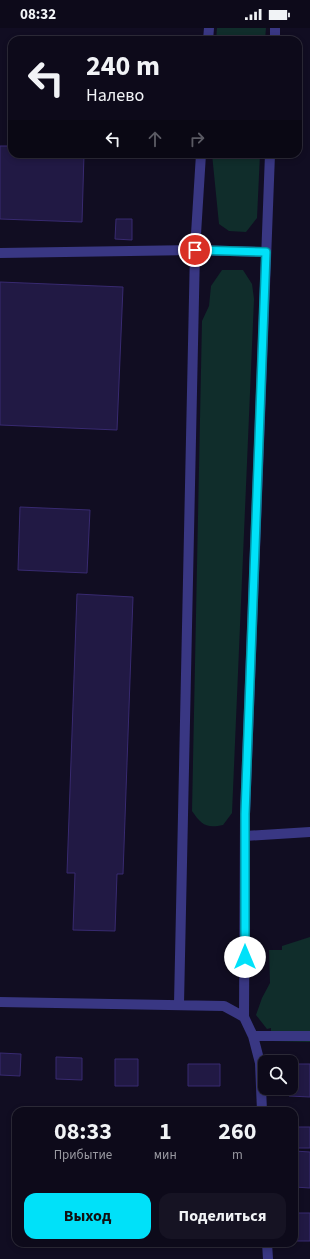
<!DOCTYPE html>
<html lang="ru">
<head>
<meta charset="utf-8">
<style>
	body { margin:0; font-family:"Source Sans 3",sans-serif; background:#161323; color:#f1f3f6; height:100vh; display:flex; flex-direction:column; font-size:15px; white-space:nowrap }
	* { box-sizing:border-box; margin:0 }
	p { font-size:13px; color:#9a9aa2 }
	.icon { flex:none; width:22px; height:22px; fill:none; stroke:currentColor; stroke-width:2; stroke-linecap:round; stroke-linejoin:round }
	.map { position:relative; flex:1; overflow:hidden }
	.side { position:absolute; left:12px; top:1079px; width:286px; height:140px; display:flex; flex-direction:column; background:#0d0a1a; border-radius:12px; box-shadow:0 2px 6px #0003,0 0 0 1px #2d2b39 }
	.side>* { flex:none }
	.guide { position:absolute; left:8px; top:8px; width:294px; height:122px; border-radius:12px; box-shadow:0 2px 6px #0003,0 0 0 1px #2d2b39; background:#0d0a1a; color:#f1f3f6; overflow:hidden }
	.tools { position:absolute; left:258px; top:1027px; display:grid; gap:8px }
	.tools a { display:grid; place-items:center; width:40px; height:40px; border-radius:8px; background:#0d0a1a; box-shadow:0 2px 6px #0003,0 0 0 1px #2d2b39; font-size:20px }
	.pin { position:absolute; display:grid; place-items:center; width:34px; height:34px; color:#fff; margin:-17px; border:2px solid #fff; border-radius:50%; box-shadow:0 1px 4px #0007 }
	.me { position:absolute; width:44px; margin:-22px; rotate:0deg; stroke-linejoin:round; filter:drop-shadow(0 0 3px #0008) }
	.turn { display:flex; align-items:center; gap:14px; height:84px; padding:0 12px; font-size:18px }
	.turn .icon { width:52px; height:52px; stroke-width:2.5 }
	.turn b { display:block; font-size:28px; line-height:34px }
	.lanes { display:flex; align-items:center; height:38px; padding:0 12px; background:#0003; justify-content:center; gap:20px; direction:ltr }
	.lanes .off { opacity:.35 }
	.eta { display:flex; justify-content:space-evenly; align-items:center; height:68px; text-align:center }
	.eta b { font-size:24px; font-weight:700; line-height:28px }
	.primary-button { display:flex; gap:8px; margin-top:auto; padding:8px 12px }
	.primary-button a { flex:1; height:46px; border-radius:12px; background:#00e1f9; color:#111; font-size:16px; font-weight:700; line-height:46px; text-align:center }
	.primary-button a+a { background:#161323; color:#f1f3f6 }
	.status { display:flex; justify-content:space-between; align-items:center; height:28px; padding:0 20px; background:#0d0a1a; direction:ltr }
	.status svg { height:11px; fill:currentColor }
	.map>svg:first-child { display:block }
</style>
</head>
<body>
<div class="status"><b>08:32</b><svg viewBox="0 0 49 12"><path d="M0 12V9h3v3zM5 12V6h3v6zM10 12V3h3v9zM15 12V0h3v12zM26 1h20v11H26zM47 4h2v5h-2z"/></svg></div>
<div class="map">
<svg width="310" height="1231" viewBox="0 0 310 1231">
	<rect width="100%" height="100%" fill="#110d22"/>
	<path fill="#102d2b" d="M217 0H266L265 12H216Z
		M212 126H260L257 190 246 204 229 203 219 196Z
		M222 242H243L252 256 254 271 232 785 223 797C206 801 201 796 192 783L202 293 209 278 211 258Z
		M310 909V1014L271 1013V1000L267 1001 256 987 262 970 270 955 269 922H282V918Z"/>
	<path fill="#211944" stroke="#382a70" d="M0 118H12V126H84L82 194 0 191Z
		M116 191H132V212L115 211Z
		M0 254 123 259 117 402 0 397Z
		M20 479 90 482 87 545 18 542Z
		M77 566 133 569 123 846H117L115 903 73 902 75 845H67Z
		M0 1025 21 1026 20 1048 0 1047Z
		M56 1029 82 1030V1052L56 1051Z
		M115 1031H138V1058H115Z
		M188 1036H220V1058H188Z
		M291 1036H310V1069L289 1068 290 1060H291Z
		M294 1099H310V1120H294Z
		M294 1123 310 1124V1160L294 1159Z
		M297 1185H310V1213H297Z"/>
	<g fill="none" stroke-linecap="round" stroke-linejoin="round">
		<path stroke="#393783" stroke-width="10" d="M0 225 195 222 266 224
			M245 808 310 804"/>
		<path stroke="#393783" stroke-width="10" d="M208 12 209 0
			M275 12V0
			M0 974 224 978 244 989
			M179 976 195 222 201 126
			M253 1008H310
			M262 1083 260 1035 253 1008 244 989 245 786 270 126
			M267 1215 268 1231"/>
	</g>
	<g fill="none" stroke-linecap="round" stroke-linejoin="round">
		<g stroke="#0092a2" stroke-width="10">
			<path id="route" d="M195 222 266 224 245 786V929"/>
		</g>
		<use href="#route" stroke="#00e1f9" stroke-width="7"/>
	</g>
</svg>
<div class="tools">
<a><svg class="icon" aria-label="search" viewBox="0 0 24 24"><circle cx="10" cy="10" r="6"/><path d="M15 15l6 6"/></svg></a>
</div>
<div class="pin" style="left:195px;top:222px;background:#d93025"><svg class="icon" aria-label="arrive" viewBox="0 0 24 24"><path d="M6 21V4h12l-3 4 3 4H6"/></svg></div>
<svg class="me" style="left:245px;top:929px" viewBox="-20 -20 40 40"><circle r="19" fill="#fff"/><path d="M0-13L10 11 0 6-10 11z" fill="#00e1f9"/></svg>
<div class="guide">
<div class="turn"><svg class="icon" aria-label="left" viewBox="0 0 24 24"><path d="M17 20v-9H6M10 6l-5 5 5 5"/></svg><div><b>240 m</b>Налево</div></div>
<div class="lanes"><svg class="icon" aria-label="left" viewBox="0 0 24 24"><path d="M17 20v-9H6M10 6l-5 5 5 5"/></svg><svg class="icon off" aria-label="ahead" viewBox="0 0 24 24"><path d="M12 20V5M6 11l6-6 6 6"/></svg><svg class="icon off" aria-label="right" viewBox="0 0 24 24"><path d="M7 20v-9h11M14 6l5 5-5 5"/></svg></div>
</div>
<section class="side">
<div class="eta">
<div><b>08:33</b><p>Прибытие</p></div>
<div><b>1</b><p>мин</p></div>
<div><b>260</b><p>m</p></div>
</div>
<div class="primary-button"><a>Выход</a><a>Поделиться</a></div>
</section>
</div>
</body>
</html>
